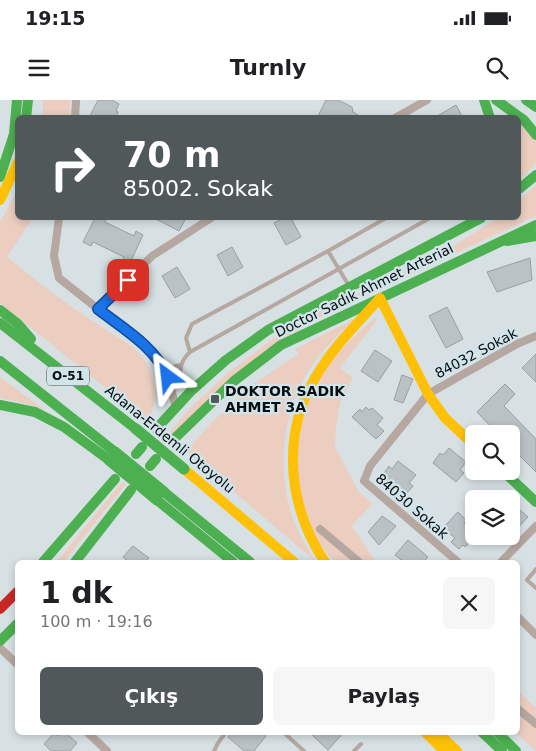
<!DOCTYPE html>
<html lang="tr">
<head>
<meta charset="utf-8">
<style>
	body { margin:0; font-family:"DejaVu Sans",sans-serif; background:#f6f6f6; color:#202124; height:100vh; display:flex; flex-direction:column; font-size:19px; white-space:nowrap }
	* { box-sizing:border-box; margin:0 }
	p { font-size:16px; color:#757577 }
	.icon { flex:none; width:28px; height:28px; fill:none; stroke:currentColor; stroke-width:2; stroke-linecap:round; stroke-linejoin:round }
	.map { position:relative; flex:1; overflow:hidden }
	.panel { position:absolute; left:15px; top:460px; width:505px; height:175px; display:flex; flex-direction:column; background:#fff; border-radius:8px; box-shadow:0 2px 8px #0003 }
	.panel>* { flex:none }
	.banner { position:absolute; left:15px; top:15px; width:506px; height:105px; border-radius:8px; box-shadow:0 2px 8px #0003; background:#50585a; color:#fff; overflow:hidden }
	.controls { position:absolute; left:465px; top:325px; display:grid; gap:10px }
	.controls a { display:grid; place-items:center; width:55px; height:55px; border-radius:8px; background:#fff; box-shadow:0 2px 8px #0003; font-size:25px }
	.pin { position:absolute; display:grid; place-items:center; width:42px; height:42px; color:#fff; margin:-21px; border-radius:10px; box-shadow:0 2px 8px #0006 }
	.me { position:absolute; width:55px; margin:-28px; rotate:330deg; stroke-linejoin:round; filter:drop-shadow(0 0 4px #0008) }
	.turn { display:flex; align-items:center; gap:18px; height:105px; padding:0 25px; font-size:22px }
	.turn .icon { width:65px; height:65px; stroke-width:2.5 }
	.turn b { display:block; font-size:35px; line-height:42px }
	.round { display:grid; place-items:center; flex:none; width:52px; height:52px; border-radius:8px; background:#f6f6f6 }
	.headline { display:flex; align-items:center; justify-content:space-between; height:85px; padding:0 25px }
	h1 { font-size:30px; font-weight:600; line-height:38px }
	.action { display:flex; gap:10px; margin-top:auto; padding:10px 25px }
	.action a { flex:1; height:58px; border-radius:8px; background:#50585a; color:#fff; font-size:20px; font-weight:600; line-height:58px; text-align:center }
	.action a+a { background:#f6f6f6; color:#202124 }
	.status { display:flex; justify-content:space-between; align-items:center; height:35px; padding:0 25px; background:#fff; direction:ltr }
	.status svg { height:14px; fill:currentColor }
	header { display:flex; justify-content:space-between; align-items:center; height:65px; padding:0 25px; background:#fff; font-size:22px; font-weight:600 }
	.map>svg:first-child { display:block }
</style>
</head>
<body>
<div class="status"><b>19:15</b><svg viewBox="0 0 49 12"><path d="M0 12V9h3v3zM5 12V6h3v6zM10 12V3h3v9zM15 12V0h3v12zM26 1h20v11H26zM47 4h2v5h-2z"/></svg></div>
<header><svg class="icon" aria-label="menu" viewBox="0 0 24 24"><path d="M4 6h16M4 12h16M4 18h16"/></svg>Turnly<svg class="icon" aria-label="search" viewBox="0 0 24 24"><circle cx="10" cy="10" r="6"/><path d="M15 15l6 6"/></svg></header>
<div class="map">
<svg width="536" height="651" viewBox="0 0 536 651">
	<rect width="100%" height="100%" fill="#d7e1e4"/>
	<path fill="#ebcec0" d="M43 0H70L69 17H43Z
		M519 22 536 42V63L519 82Z
		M536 85V116L361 197 317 219 273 245 172 339 167 335 191 307 229 272 270 241 314 214 429 161 498 118H519V100Z
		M17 91 18 118H33L7 157C33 178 59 199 87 217 100 227 130 243 140 254 157 274 159 300 148 322L0 203V122Z
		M375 218 377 220 340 268 353 278 341 300 336 326 335 347 359 392 372 404 352 426 376 462H334C327 453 317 442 312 431 286 380 296 314 327 267 340 248 358 233 375 218Z
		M354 219C340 233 324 248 313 264 282 308 275 374 295 424 300 437 309 449 315 461L186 351 215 319 252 285 298 254 295 249Z
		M0 277 46 311 31 305 0 298Z
		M123 381 126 384 64 462H56Z
		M518 591 536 608V651L516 633Z"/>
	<path fill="#bac2c5" stroke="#979fa1" d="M98 0H112L119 4 116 11 118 12 116 18H89Z
		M326 0H338L352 7 353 12 363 18H317Z
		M456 5 463 18H434Z
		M95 118H107L105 122 134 136 136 131 143 135 129 165 122 162 124 157 93 142 91 146 83 142Z
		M154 118H186L179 131Z
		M284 118H291L301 137 286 145 274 123Z
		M232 147 243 167 228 176 217 155Z
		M530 158 532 180 497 192 487 172Z
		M177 167 190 189 175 198 162 176Z
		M447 207 463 239 446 248 429 216Z
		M375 250 392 261 378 282 361 271Z
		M536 254V282L522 268Z
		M402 275 413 279 403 303 394 300Z
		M505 284 515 294 504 306 536 339V372L511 347V334H498L477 312Z
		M366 307 369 310 372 308 383 318 377 325 384 331 376 339 352 317 360 309 362 312Z
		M449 348 466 362 460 370 464 373 456 382 433 363 440 353 443 355Z
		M398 361 416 375 409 383 413 386 405 395 382 376 389 366 392 369Z
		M511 408 517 413 520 410 528 417 511 435Z
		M458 412 466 420 464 423 476 436 465 447 463 445 459 449 451 442 455 438 443 428Z
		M382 416 396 426 379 445 368 432Z
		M408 440 428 457 423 462H404L395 455Z
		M133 446 149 458 145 462H129L123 457Z
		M61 632H65L77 643 70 651H51L44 644 54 633 58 636Z
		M232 632H262L266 636 254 651H244L228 637Z
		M309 632H344L328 650Z"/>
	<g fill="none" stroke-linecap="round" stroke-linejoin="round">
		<path stroke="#b6a7a1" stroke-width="4" d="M328 151 349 186
			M190 252 186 238 192 224 328 151 386 118
			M164 269 181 265
			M190 289C178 278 177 264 190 252L430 118
			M536 469 527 480 536 488
			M283 632 304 651
			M214 651 218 643 226 632
			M354 651 361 644"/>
		<path stroke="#b6a7a1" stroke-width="8" d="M75 18 76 0
			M395 18 427 0
			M59 118 54 156 59 178 98 209 152 156 211 118
			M98 209 155 255 168 277 176 308
			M320 429 359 462
			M458 462 364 381 370 366 428 294 517 244 536 236
			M501 462 536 426
			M518 517 536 535
			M0 548 18 565
			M518 609 536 624
			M87 632 107 651"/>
		<path stroke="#4caf50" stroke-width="10" d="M484 0 490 18
			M496 0 524 20 536 35
			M526 0 536 7
			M26 18 28 0
			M0 77 14 34 17 0
			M519 89 536 75
			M507 141 536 136
			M0 210 18 224 31 239
			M0 223 136 329
			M0 261 115 352
			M0 305 35 312 64 327 109 360
			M156 329 191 291 226 260 268 230 481 118
			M173 340 234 281 281 245 536 125
			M136 354 142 347
			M150 366 156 359
			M503 371 536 402
			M164 392 250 462
			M157 400 233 462
			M43 462 115 379
			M75 462 131 390
			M0 541 18 523
			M482 632 502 651
			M497 632 516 651"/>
		<path stroke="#ffc107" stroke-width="10" d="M0 100 18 62
			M380 198 428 294 445 318 474 345
			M184 369 294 462
			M325 462C288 407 281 336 315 278 332 248 358 223 380 198
			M425 632 444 651
			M440 635 457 651"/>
		<path stroke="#c62828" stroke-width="10" d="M0 509 18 491"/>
		<path stroke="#4caf50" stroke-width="11" d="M136 329 184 369
			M115 352 164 392
			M109 360 157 400"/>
	</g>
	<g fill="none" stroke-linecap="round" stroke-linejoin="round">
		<g stroke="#114b97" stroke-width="12">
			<path id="route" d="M128 180 98 209C124 229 154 246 168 277"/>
		</g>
		<use href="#route" stroke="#1a73e8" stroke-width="9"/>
	</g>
	<rect fill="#50585a" stroke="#d1e4ea" stroke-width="2" x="210" y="294" width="10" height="10" rx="2.5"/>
	<g text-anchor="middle" stroke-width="4.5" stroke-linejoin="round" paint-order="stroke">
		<rect fill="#d1e4ea" stroke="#444e51" stroke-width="1" x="47" y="266.5" width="42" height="19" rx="4"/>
		<g font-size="12" font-weight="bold" fill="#080e10">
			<text x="68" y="280">O-51</text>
		</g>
		<g font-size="14" fill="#080e10" stroke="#d1e4ea">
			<text transform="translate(364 190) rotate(-26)" y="5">Doctor Sadık Ahmet Arterial</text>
			<text transform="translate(476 253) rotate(-28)" y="5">84032 Sokak</text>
			<text transform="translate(170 339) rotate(39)" y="5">Adana-Erdemli Otoyolu</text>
			<text transform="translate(412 406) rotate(41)" y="5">84030 Sokak</text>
		</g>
		<g font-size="14" font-weight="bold" fill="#080e10" stroke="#d1e4ea" text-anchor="start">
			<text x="225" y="296">DOKTOR SADIK<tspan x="225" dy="16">AHMET 3A</tspan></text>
		</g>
	</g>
</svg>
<div class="controls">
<a><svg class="icon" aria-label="search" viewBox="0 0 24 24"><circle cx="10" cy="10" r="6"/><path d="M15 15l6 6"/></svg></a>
<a><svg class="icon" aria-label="layers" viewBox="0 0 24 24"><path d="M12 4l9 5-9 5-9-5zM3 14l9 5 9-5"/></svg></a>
</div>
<div class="pin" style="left:128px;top:180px;background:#d93025"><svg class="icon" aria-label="arrive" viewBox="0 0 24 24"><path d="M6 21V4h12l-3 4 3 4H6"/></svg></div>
<svg class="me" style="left:168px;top:277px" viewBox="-20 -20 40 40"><path d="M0-17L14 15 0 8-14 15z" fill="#1a73e8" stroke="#fff" stroke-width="4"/></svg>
<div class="banner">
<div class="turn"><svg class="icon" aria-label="right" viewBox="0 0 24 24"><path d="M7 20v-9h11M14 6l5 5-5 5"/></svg><div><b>70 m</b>85002. Sokak</div></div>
</div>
<section class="panel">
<div class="headline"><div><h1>1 dk</h1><p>100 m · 19:16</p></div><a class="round"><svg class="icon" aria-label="close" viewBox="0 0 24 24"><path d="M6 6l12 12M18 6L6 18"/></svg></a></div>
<div class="action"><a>Çıkış</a><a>Paylaş</a></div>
</section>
</div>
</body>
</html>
